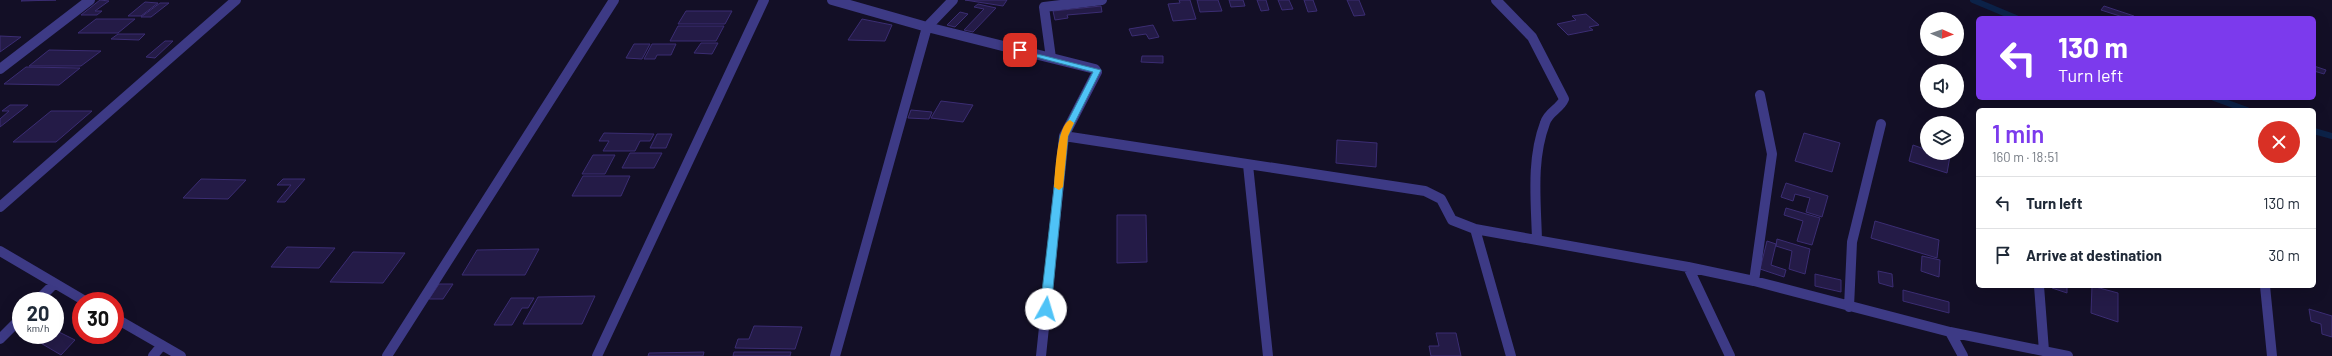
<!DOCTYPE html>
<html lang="en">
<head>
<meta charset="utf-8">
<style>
	body { margin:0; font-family:Barlow,sans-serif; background:#f6f6f7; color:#1f2937; height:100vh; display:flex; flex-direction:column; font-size:15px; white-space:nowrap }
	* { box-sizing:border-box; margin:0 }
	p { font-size:13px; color:#747a83 }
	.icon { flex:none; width:22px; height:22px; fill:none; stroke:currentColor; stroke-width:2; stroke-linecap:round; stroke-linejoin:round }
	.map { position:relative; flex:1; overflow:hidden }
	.sheet { position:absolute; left:1976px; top:108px; width:340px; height:180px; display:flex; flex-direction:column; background:#fff; border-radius:6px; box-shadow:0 4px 16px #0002 }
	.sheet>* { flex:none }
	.hud { position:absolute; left:1976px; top:16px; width:340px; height:84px; border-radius:6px; box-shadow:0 4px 16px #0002; background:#7c3aed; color:#fff; overflow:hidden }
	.needle { width:26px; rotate:92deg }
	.tools { position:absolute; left:1920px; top:12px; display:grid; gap:8px }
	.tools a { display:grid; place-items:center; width:44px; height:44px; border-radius:50%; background:#fff; box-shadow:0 4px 16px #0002; font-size:20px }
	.speed { position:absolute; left:12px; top:292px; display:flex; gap:8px; font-size:20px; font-weight:700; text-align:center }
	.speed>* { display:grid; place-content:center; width:52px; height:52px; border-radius:50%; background:#fff; box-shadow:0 4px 16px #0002; line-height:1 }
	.speed small { font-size:10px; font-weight:400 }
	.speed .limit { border:6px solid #d22; background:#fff; color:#111 }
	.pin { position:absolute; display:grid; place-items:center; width:34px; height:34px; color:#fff; margin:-17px; border-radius:8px; box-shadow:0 2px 6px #0006 }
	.me { position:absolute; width:44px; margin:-22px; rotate:6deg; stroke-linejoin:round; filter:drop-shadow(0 0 3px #0008) }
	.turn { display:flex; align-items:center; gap:14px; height:84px; padding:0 16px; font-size:18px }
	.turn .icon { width:52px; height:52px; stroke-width:2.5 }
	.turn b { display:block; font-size:28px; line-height:34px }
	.round { display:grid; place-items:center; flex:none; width:42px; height:42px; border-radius:21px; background:#f6f6f7 }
	.headline { display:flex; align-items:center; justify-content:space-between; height:68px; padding:0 16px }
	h1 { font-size:24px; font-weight:600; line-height:30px; color:#7c3aed }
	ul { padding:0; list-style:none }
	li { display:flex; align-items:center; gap:12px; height:52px; padding:0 16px; border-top:1px solid #e0e1e3 }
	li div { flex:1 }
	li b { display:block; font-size:15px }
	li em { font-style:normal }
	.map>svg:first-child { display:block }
</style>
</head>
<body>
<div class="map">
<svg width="2332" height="356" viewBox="0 0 2332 356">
	<rect width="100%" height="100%" fill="#130f26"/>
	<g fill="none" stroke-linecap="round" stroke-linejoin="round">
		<path stroke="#0c2248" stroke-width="6" d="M1973 0 2016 18
			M2214 98 2247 110
			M2314 131 2332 136"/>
	</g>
	<path fill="#241b47" stroke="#3b2d73" d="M23 0H56L21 1Z
		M100 0 109 1 95 11H102L97 15H81Z
		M965 0H1007L1003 6Z
		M1179 0H1190L1196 19 1173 21 1168 4 1180 3Z
		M1197 0H1218L1222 11 1200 12Z
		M1229 0H1243L1245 6 1231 7Z
		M1257 0H1266L1269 10 1261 11Z
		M1278 0H1289L1293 9 1282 10Z
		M1304 0H1313L1317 11 1308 12Z
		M1347 0H1359L1365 15 1354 16Z
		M145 2 158 3 141 16H128Z
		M160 3H169L151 17H141Z
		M978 4 996 8 973 32 964 30 984 9 974 7Z
		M1101 6 1102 12 1067 15 1068 18 1055 20 1053 11Z
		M2104 6 2134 16 2133 18H2126L2101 10Z
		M686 11H732L725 24H678Z
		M960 12 968 14 955 27 947 25Z
		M1586 14 1599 25 1589 27 1593 30 1568 35 1557 24 1576 20 1572 16Z
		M96 19H135L118 33H78Z
		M862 19 892 25 885 41 848 40Z
		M1153 25 1159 37 1149 39 1146 34 1132 36 1129 29Z
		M678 26H724L716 41H670Z
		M118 34H145L139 40 111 39Z
		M0 36 21 37 0 52Z
		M165 41H173L155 58 146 57Z
		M701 43H718L712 54 694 53Z
		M634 44H650L642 59 626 58Z
		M652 44H676L671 55H657L655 59H644Z
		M49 50 101 51 81 66H29Z
		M1142 56H1163V63L1141 62Z
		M2314 66 2326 70 2324 74 2314 71Z
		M26 67 80 68 59 85 4 84Z
		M941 101 973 105 963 122 931 118Z
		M10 105H28L0 127V119L9 111H2Z
		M911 110 932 112 929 119 908 118Z
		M51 111H92L56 142H13Z
		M604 133 654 134 650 141H640L635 151H603L609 141H599Z
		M1804 133 1840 143 1832 172 1795 161Z
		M657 134H672L666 148H650Z
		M1337 140 1377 143 1376 167 1336 163Z
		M1913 145 1927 150V153H1938L1950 156 1947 173 1909 161Z
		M630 153H662L654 168H622Z
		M593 155H615L605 174H582Z
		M583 176H630L621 196H572Z
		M201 179 246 180 228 199 183 198Z
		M283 179H305L285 202H277L291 185H277Z
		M1786 183 1828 196 1822 217 1806 212 1810 198 1795 194 1793 201 1781 197Z
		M1786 208 1820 218 1812 245 1797 241 1803 221 1784 215Z
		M1117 215H1146L1147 262 1117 263Z
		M1875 221 1939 240 1937 258 1871 238Z
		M1777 239 1810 249 1805 274 1789 269 1792 251 1776 246Z
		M1767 241 1776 244 1771 265 1786 270 1784 277 1760 269Z
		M287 247 335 248 319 268 271 267Z
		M539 249 525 275H462L477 250Z
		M353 252 405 253 383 283 330 282Z
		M1922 256 1940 260 1939 277 1921 271Z
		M1878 271 1892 274 1893 287 1879 283Z
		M1815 274 1841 280V292L1815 286Z
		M439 284H453L443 299H429Z
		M2052 286H2067V293L2052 288Z
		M2092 286 2118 293V322L2091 313Z
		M1903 290 1949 302V313L1903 301Z
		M595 296 582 324H523L538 297Z
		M511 298H534L528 308H522L512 325H494Z
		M2309 309 2332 316V337L2322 334 2321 324 2311 321Z
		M754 326 802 327 795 349 735 348 738 339H749Z
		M55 330 75 340 61 355 27 335H55Z
		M1436 333H1456L1461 356H1431L1429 346H1439Z
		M704 352 703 356H648L649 353Z
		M734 352H791L790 356H733Z"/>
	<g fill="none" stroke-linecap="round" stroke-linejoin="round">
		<path stroke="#3d3a85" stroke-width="10" d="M832 0 927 27 1095 69 1097 72 1064 136 1425 191 1441 199 1452 220 1475 229 1688 267 1754 281 1950 332 2068 356
			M1496 0 1532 37 1564 99C1560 109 1548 112 1545 123 1531 160 1536 201 1537 240
			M1051 58 1044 7 1102 0
			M0 69 90 0
			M1248 165 1268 356
			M0 207 236 0
			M1475 229 1511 356
			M0 251 85 301
			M1688 267 1730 356
			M1754 281 1772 154 1760 95
			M2039 286 2044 351
			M2265 286 2272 356
			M37 301 54 284
			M1849 307 1852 242 1881 124
			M115 318 181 356
			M1950 332 1963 356
			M0 339 21 318
			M153 356 162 345
			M387 356 614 0
			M597 356 764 0
			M835 356 927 27 953 0
			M1041 356 1064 136"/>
	</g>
	<path fill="#4fc3f7" stroke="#337fa1" d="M1017 49 1101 70 1068 136 1051 309 1046 313 1040 309 1060 136 1093 72 1017 52Z"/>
	<path fill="#f59e0b" d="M1070 120 1074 123 1068 136 1063 187 1059 190 1054 187C1055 174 1057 124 1070 120Z"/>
</svg>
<div class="tools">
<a><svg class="needle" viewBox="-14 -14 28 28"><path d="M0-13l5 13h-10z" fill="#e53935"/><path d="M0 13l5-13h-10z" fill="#747a83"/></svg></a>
<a><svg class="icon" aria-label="sound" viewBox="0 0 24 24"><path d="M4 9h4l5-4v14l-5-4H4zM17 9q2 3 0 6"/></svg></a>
<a><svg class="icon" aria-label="layers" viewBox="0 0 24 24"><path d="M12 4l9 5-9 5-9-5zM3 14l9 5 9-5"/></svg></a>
</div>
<div class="speed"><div>20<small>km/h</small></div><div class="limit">30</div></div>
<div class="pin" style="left:1020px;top:50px;background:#d93025"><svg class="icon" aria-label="arrive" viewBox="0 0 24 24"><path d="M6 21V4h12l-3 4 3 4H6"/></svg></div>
<svg class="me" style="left:1046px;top:309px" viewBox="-20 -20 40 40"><circle r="19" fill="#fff"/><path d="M0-13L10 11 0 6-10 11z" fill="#4fc3f7"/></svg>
<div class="hud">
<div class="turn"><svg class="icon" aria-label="left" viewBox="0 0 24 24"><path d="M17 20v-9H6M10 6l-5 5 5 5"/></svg><div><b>130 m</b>Turn left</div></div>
</div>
<section class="sheet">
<div class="headline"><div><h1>1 min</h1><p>160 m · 18:51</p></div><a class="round" style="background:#d93025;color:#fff"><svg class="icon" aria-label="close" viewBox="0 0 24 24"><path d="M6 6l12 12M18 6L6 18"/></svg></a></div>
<ul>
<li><svg class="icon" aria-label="left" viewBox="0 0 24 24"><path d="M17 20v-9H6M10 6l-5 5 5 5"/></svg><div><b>Turn left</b></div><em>130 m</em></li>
<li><svg class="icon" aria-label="arrive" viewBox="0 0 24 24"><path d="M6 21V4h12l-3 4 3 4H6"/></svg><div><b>Arrive at destination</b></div><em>30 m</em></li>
</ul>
</section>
</div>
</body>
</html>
